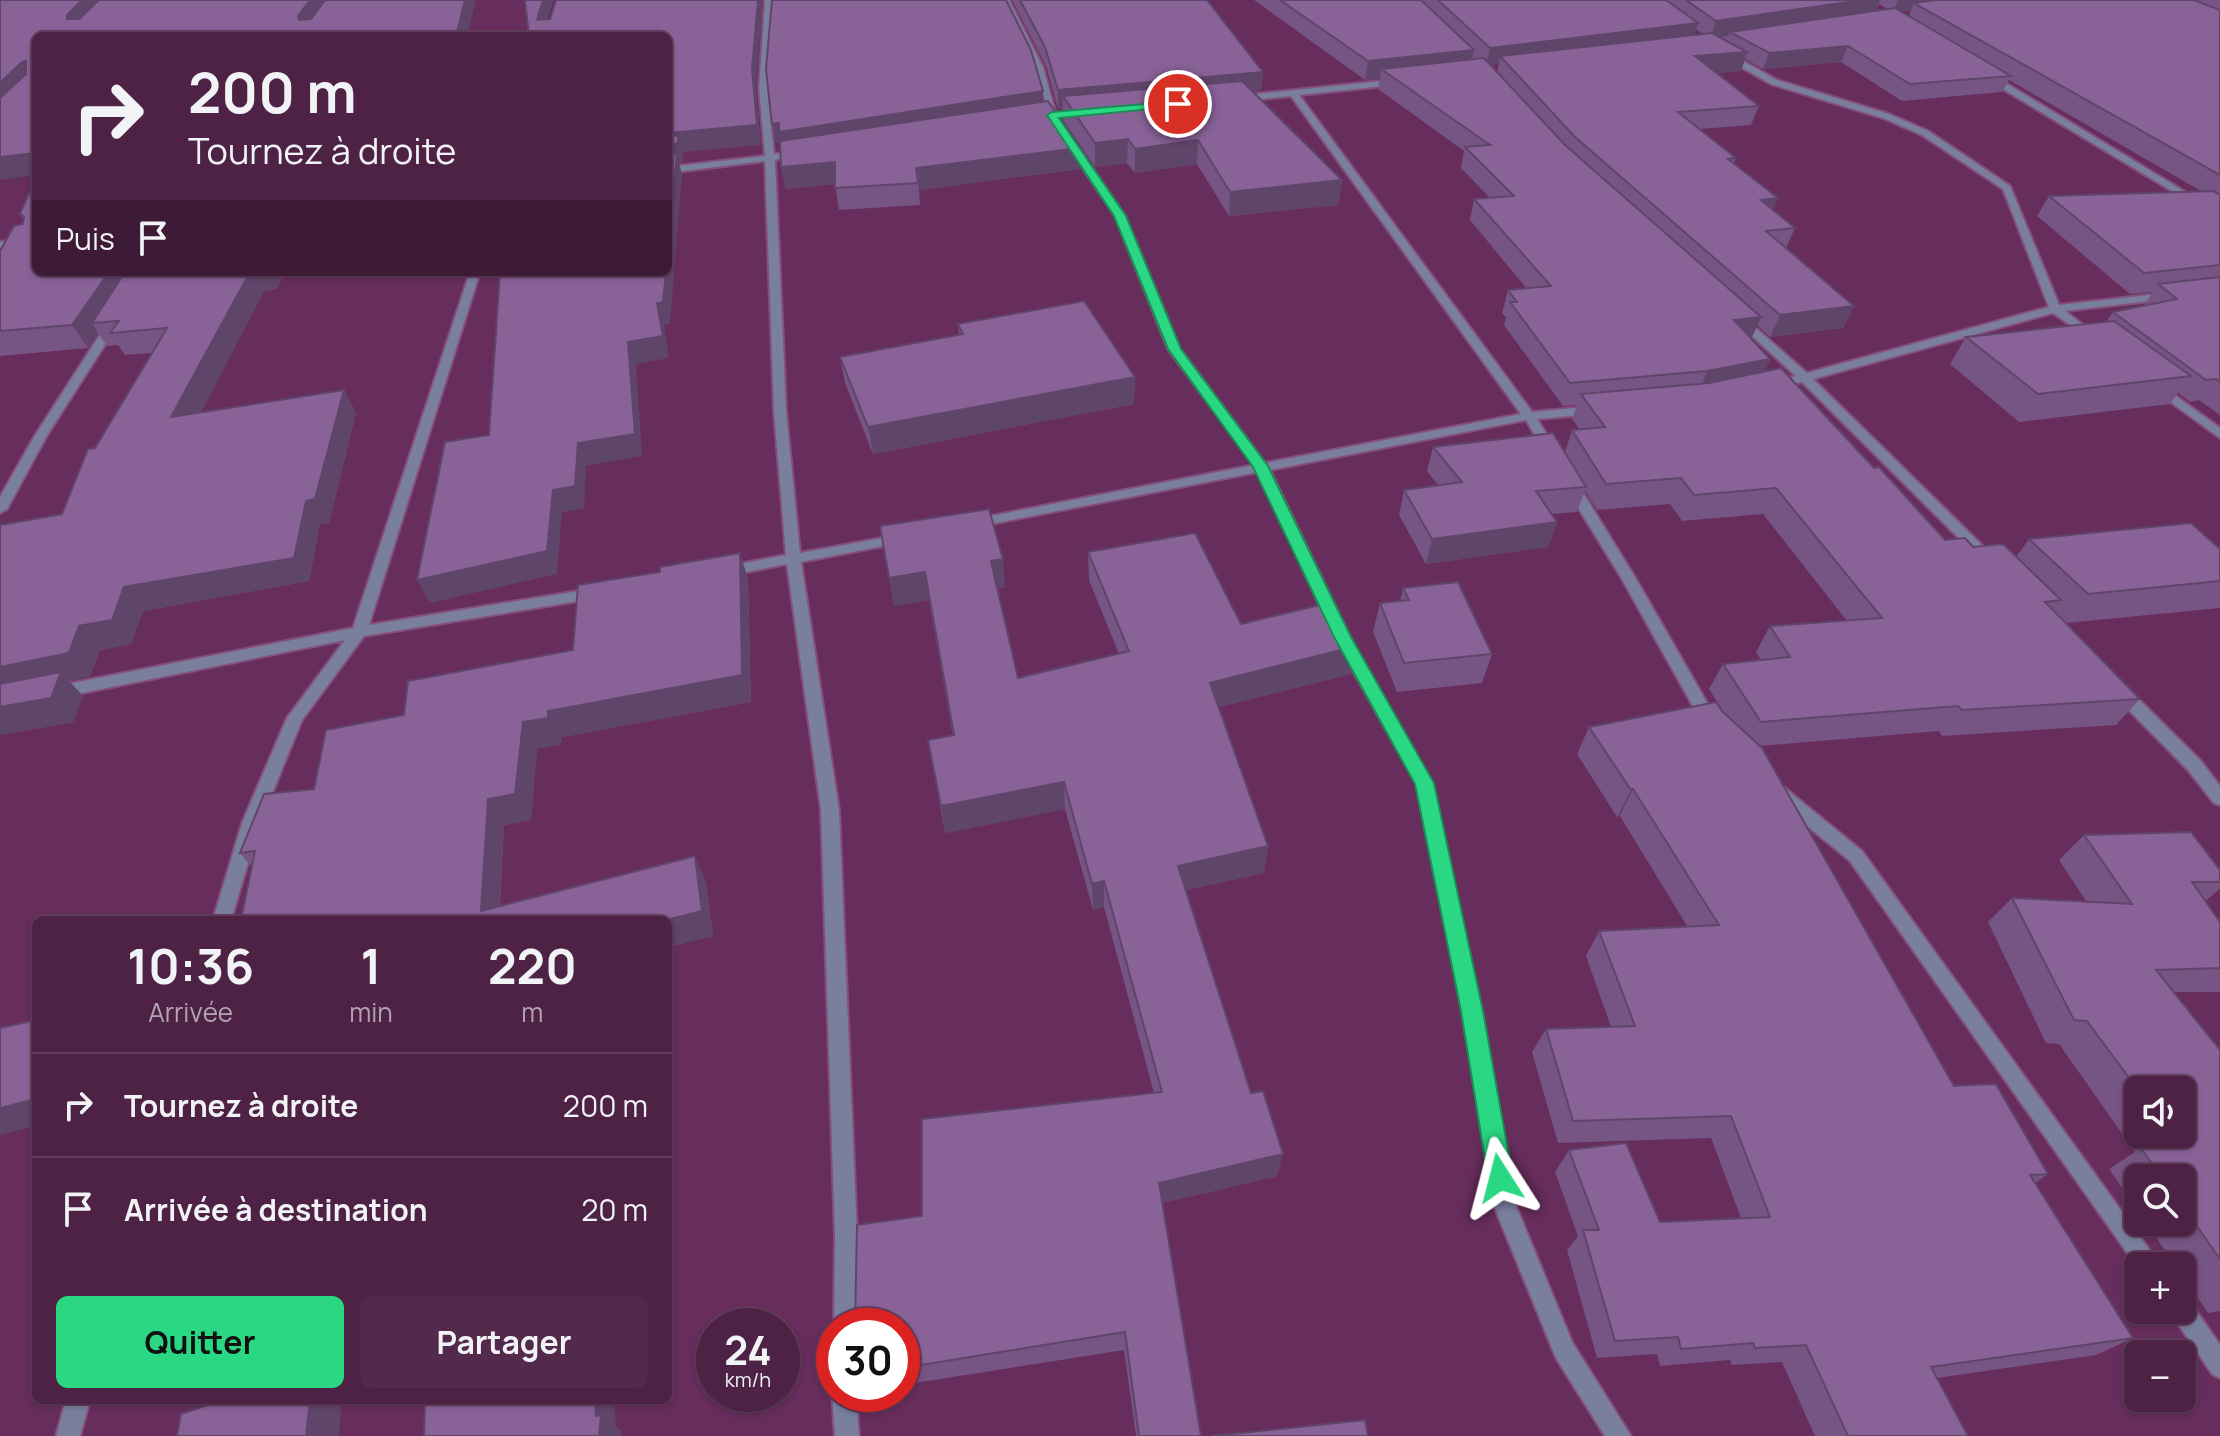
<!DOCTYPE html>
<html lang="fr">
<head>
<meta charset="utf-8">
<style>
	body { margin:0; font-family:Manrope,sans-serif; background:#542a4c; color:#f1f3f6; height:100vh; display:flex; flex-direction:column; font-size:30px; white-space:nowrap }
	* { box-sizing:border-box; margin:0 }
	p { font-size:26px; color:#b3a4b3 }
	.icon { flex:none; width:44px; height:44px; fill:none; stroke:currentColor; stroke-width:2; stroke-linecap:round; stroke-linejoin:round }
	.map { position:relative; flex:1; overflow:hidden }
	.panel { position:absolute; left:32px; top:916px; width:640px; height:488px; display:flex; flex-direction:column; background:#4d2245; border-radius:12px; box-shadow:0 2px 6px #0004,0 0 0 2px #643f5e }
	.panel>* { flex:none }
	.guide { position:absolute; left:32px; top:32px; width:640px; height:244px; border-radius:12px; box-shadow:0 2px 6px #0004,0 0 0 2px #643f5e; background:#4d2245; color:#f1f3f6; overflow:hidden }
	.tools { position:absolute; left:2124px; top:1076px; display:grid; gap:16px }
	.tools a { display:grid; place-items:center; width:72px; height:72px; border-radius:12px; background:#4d2245; box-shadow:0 2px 6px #0004,0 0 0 2px #643f5e; font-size:40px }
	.speed { position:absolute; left:696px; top:1308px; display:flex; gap:16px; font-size:40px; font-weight:700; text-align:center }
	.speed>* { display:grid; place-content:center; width:104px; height:104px; border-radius:50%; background:#4d2245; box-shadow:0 2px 6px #0004,0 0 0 2px #643f5e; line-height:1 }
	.speed small { font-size:20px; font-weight:400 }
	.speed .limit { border:12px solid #d22; background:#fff; color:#111 }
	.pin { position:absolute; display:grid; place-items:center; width:68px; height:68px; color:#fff; margin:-34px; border:4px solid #fff; border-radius:50%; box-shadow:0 2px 8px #0007 }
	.me { position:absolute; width:88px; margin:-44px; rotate:351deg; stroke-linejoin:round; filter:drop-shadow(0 0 6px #0008) }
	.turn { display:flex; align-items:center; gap:28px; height:168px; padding:0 24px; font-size:36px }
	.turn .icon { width:104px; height:104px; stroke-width:2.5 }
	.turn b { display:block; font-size:56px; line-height:68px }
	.then { display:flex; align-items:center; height:76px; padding:0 24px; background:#0003; gap:16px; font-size:30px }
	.eta { display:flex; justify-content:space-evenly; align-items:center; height:136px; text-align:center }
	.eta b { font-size:48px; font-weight:700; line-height:56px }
	.cta { display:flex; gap:16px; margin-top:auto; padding:16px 24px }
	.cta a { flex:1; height:92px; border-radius:12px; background:#2ad884; color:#111; font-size:32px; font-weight:700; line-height:92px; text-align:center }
	.cta a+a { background:#542a4c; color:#f1f3f6 }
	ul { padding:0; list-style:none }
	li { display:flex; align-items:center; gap:24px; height:104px; padding:0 24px; border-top:2px solid #643f5e }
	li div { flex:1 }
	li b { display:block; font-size:30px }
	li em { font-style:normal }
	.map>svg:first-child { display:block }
</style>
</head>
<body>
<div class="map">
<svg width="2220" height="1436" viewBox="0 0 2220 1436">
	<rect width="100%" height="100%" fill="#672d5c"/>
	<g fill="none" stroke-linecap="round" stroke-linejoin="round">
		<g stroke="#844f7a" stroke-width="4">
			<path id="minor" d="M765 0H773L767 88 774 154 801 151 806 154 775 160 786 411 800 553 904 534 911 538 904 542 801 562 839 810 857 1235V1326L834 1327 835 1235 821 810 787 564 722 577 715 572 722 567 786 555 774 411 765 161 668 173V167L765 156 759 88Z
				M1001 0H1009L1043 67 1058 122 1051 120 1035 67Z
				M1721 52H1727L1777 80 1889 114 1928 131 2010 186 2059 305 2167 293 2173 296 2167 299 2065 311 2096 335 2098 337 2092 340 2053 313 1813 379 1994 557 1996 560 1994 563H1984L1802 382 1769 389V383L1796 376 1732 318 1742 316 1807 373 2049 307 2003 189 1922 135 1883 118 1771 84 1721 56Z
				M1983 73H1989L2220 213V220L1983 77Z
				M1401 79 1405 82 1404 84 1299 95 1532 412 1596 406 1602 410 1596 414 1537 419 1558 453 1552 457 1547 456 1526 420 1270 470 1350 637 1432 783 1482 1011 1516 1206 1572 1342 1631 1436H1605L1556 1358 1494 1206 1462 1011 1416 783 1334 637 1258 472 970 528 963 524 970 520 1254 465 1168 349 1115 216 1063 139 1068 136 1071 137 1125 216 1180 349 1265 463 1521 414 1291 96 1237 102 1233 99 1237 96Z
				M36 238V244L0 248V242Z
				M470 272H480L369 625 597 588 604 593 597 598 364 636 302 720 260 823 231 920H213L242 823 287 718 345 640 57 698 49 692 57 686 353 628Z
				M110 319 120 321 46 437 7 509 0 513V497L34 437Z
				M2158 383 2220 428V438L2154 390 2152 387Z
				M1570 479 1577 483 1636 579 1718 722 1716 726H1704L1622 579 1563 483Z
				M2118 683 2124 685 2200 760 2220 786V805L2214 803 2188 770 2112 693 2110 689 2112 685Z
				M1779 786 1785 788 1862 851 2161 1266H2138V1268L1850 861 1773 798 1771 793 1773 788Z
				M2182 1298 2190 1302 2220 1345V1378L2212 1374 2174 1318 2170 1310H2182Z
				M834 1389V1394H856L859 1436H835L832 1394Z
				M66 1400H90L80 1436H56Z"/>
		</g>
		<use href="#minor" fill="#797f9d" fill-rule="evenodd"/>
	</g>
	<path fill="#765483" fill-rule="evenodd" d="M1012 0H1207L1263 72 1261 90 1253 91 1342 180 1338 205 1229 216 1197 164 1135 173 1127 163 1095 167 1063 120V108L1058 109 1046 66Z
		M1254 0H2220V415L2199 400 2190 402 2178 393 2170 404 2019 422 1950 364 1966 337 2106 322 2113 312 2144 305 2153 292 2130 294 2037 216 2049 196 2201 191 2009 80 2002 92 1902 101 1841 62 1763 69 1745 59 1741 71 1716 73 1759 106 1751 125 1700 129 1736 158 1734 163 1773 210 1795 228 1786 248 1854 306 1843 328 1770 337 1757 325 1751 339 1770 359 1764 372 1874 468 1945 540 2016 557 2029 539 2220 549V608L2066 623 2140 699 2116 725 1942 736 1939 731 1759 746 1954 1086 2048 1174 2035 1183 2133 1338 2096 1355 1937 1378 1968 1436H1815L1782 1362 1732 1365 1730 1360 1660 1366 1657 1354 1597 1358 1567 1250 1578 1236 1555 1172 1569 1150 1660 1222 1741 1218 1711 1138 1558 1143 1532 1052 1546 1029 1611 1027 1586 956 1599 931 1687 926 1620 816 1617 817 1577 754 1589 727 1722 711 1725 714 1709 689 1723 664 1761 660 1756 652 1770 626 1847 621 1763 514 1682 521 1670 504 1597 510 1585 491 1577 512 1552 514 1557 522 1548 547 1426 564 1399 515 1404 490 1438 485 1427 471 1433 447 1565 452 1572 430H1580L1572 419 1577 405 1563 406 1504 325 1506 317 1502 313 1508 290 1527 289 1470 220 1474 199 1490 198 1461 168 1464 151 1378 89 1380 78 1365 80ZM1879 4 1887 9 1876 10ZM1911 10 1909 16 1901 11ZM1696 29 1703 34 1694 35ZM1499 64 1497 72 1491 65Z
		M1043 101 1080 148V169L919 190 920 205 839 210 835 184 786 189 781 167 780 143H776L772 124Z
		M36 177V272H285L277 289 264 291 201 412 344 390 356 413 329 523 320 524 309 581 143 611 131 644 100 650 90 676 69 681 83 696 73 722 0 735V525L62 514 95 448 152 353 125 355 118 345 107 346 98 333 88 348 0 356V251L23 224 24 220 20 214Z
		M958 324 1135 377 1134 404 873 454 845 383 840 357 959 335Z
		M880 526 1005 587 998 588 1018 678 1119 654 1089 580 1088 552 1241 624 1351 674 1219 707 1268 846 1264 873 1186 890 1277 1176 1162 1203 1201 1436H1136L1124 1350 902 1385V1326L922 1216 1154 1093 1104 907 1093 910 1065 809 945 833 928 740 953 736 929 600 894 606Z
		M740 553 748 580 751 702 562 737 561 744 537 749 531 820 504 825 500 906 706 882 713 936 668 947V920H241L252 867 240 853 314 789 404 715 573 650 660 572Z
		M1403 588 1492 654 1482 683 1397 692 1373 632 1380 603 1400 601Z
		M2084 835 2220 870V889L2205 901 2220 922V992H2174L2220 1050V1311L2208 1313 2182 1275V1266H2176L2145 1222H2182V1178H2138V1211L2109 1169 2135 1152 2059 1044 2046 1043 1988 922 2012 898 2086 901 2059 860ZM2138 1090 2182 1134H2138Z"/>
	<path fill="#60456a" d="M82 0H110L78 34 67 19V15Z
		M310 0H330L307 36 299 20 298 16Z
		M465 0H476L467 36H456Z
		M543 0H553L543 36 537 20Z
		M758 0H763L756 88 761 145 683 152V162L679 163 682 174 670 324 664 325 669 358 636 364 642 456 586 466 584 509 562 512 557 574 430 603 417 580 553 490 578 443 628 342 657 303 666 272H668V133L752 69Z
		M1862 0H1880L1874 14 1730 32 1728 36 1710 39 1716 21Z
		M1898 0H1989L1914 3 1911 10 1893 12Z
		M1698 23 1692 41 1500 56 1499 64 1486 66 1490 48Z
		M1848 46 1841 62 1763 69 1769 53Z
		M1474 50 1470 68 1381 69 1380 78 1365 80 1368 61Z
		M1747 52 1741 71 1688 75 1695 56Z
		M22 62 34 81 0 116V83Z
		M1263 72 1261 90 1071 108 1063 96V108L1058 109V90Z
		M1043 91V111L781 143H776L772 124Z
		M1128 139 1127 163 1095 167V143Z
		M1198 140 1197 164 1135 173V149Z
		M1080 148V169L919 190 916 168Z
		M36 153V175L0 180V157Z
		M835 162 838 184 786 189 781 167Z
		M1342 180 1338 205 1229 216 1230 192Z
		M1778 198 1769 219 1761 200Z
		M109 272H138L92 323 98 333 88 348 72 325Z
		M250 272H288H285L277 289 264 291 187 440 171 417Z
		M1854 306 1843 328 1770 337 1780 315Z
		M1761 317 1751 339 1734 320Z
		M1770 359 1759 382 1698 394 1707 371Z
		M1135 377 1134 404 873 454 868 427Z
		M344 390 356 413 329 523 320 524 309 581 143 611 131 644 100 650 90 676 69 681 83 696 73 722 0 735V667L79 626 124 587 306 501Z
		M1557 522 1548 547 1426 564 1432 539Z
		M740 553 748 580 751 702 562 737 561 744 537 749 531 820 504 825 499 920 481 911 488 799 523 722 548 711Z
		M1003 559 1005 587 994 589 991 561Z
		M925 572 929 600 894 606 889 578Z
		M1357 646 1351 674 1207 710 1210 683Z
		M1064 782 1065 809 945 833 941 806Z
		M1633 789 1620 816 1617 817 1631 790Z
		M1268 846 1264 873 1176 892 1178 866Z
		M695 856 706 882 713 936 668 947V920Z
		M1104 881V907L1093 910 1092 884Z
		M36 1099V1126L0 1135V1108Z
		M1283 1154 1277 1176 1157 1204 1159 1183Z
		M310 1400H342L339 1436H306Z
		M595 1400H614L616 1426 621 1431V1436H599Z"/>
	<path fill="#896298" stroke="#60456a" stroke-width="2" d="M0 0H82L67 15V19H79L99 0H310L298 16 299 20 311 19 325 0H465L456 36H36V153L0 157V98L26 74V61L22 62 0 83Z
		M525 0H543L537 20 550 19 556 0H758L752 69 757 125 668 133V36H529Z
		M772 0H1006L1031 50 1043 91 779 132V123L772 124 766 69Z
		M1020 0H1207L1263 72 1058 90 1045 47Z
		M1280 0H1421L1474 50 1368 61Z
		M1438 0H1666L1698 23 1490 48Z
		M1686 0H1862L1716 21Z
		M1935 0H2194L2220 10V175L1914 3Z
		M1895 8 2011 76 1910 84 1848 46 1769 53 1730 32Z
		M1712 33 1747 52 1695 56 1759 106 1678 112 1736 158 1728 159 1778 198 1761 200 1795 228 1766 231 1854 306 1780 315 1575 137 1500 56Z
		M1484 58 1565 145 1761 317 1734 320 1770 359 1707 371 1570 383 1510 302H1517L1508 290 1551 286 1474 199 1514 196 1465 147 1490 145 1381 69Z
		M1242 81 1342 180 1230 192 1198 140 1135 149 1128 139 1095 143 1063 96Z
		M1048 101 1080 148 916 168 918 183 835 188V162L781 167 780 141Z
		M668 134 678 136V143L668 145Z
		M677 154 668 249V155Z
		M36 177V272H109L72 325 0 331V251L14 226 23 224 24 216 20 214Z
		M2213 191 2220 195V265L2144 273 2049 196Z
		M125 272H250L171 417 344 390 315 499 306 501 294 558 124 587 112 620 79 626 69 653 0 667V525L62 514 88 449 95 448 167 328 110 333 119 321 92 323Z
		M500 272H666L663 302 657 303 663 336 628 342 635 434 578 443 575 486 553 490 547 551 417 580 445 442 489 435Z
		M2220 277V382L2216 379 2206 380 2113 312 2177 299 2158 284Z
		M1084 301 1135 377 868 427 840 357 963 334 958 324Z
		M2114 321 2191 376 2038 394 1966 337Z
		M1781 368 1874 468 1879 467 1945 540 1965 538 1973 547 2003 544 2061 600 2045 602 2140 699 1962 710 1958 706 1761 722 1723 664 1790 657 1770 626 1882 618 1776 488 1694 495 1681 478 1606 484 1572 430 1605 427 1581 394 1709 383Z
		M1553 433 1586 487 1536 491 1557 522 1432 539 1404 490 1462 482 1433 447Z
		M989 509 1003 559 991 561 1018 678 1129 651 1088 552 1195 533 1241 624 1332 602 1357 646 1210 683 1268 846 1178 866 1251 1093 1263 1091 1283 1154 1159 1183 1201 1436H1139L1125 1332 902 1368V1326H855L857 1225 922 1216V1119L1162 1092 1104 881 1092 884 1064 782 941 806 928 740 954 735 925 572 889 578 880 526Z
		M2191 523 2220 549V581L2088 594 2029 539Z
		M740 553 742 675 548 711V718L523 722 515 794 488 799 481 911 695 856 702 911 666 920H241L255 851 240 853 264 794 314 789 326 730 404 715 408 681 573 650 578 585 660 572V567Z
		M1458 582 1492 654 1404 663 1380 603 1409 600 1403 588Z
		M61 672 51 698 0 707V684Z
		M1716 702 1722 711 1762 748 1954 1086 1996 1084 2048 1174 2030 1175 2133 1338 1931 1367 1968 1436H1848L1806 1345 1755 1348 1753 1343 1681 1349 1678 1337 1615 1341 1583 1230H1599L1569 1150 1626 1143 1660 1222 1770 1217 1731 1116 1573 1121 1546 1029 1635 1026 1599 931 1719 925 1633 789 1631 790 1589 727Z
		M2191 832 2220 870V882H2192L2220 922V968L2156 970 2220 1050V1259L2182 1205V1178H2162L2141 1148 2178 1144 2170 1134H2182V1090H2138L2087 1021 2074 1020 2012 898 2132 904 2084 835Z
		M36 1020V1099L0 1108V1028Z
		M223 1400H310L306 1436H177L181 1414Z
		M425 1400H595L596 1416 601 1415 599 1436H424Z
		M1365 1420 1368 1436H1212Z"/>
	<path fill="#2ad884" stroke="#1b8c56" stroke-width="2" d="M1178 101 1182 106 1059 118 1126 216 1181 349 1268 466 1351 637 1434 783 1483 1011 1513 1178 1509 1187 1500 1190 1492 1187 1488 1178 1461 1011 1415 784 1334 637 1253 467 1168 349 1114 216 1047 115 1052 112Z"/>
</svg>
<div class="tools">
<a><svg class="icon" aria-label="sound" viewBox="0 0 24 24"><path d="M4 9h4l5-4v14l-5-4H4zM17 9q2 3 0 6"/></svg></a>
<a><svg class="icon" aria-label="search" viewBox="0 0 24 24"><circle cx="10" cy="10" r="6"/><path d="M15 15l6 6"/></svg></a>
<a>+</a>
<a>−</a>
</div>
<div class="speed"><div>24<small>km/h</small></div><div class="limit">30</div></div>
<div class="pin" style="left:1178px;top:104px;background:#d93025"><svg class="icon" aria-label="arrive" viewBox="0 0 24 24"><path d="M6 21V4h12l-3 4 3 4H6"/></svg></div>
<svg class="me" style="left:1500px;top:1178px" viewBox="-20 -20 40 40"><path d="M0-17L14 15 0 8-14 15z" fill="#2ad884" stroke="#fff" stroke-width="4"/></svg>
<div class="guide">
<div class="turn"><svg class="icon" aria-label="right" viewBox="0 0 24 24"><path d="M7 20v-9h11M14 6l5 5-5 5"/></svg><div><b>200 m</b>Tournez à droite</div></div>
<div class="then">Puis<svg class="icon" aria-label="arrive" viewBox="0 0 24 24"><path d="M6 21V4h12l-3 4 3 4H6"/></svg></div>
</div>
<section class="panel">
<div class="eta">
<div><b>10:36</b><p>Arrivée</p></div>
<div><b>1</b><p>min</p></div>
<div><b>220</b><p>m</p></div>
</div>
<ul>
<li><svg class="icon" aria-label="right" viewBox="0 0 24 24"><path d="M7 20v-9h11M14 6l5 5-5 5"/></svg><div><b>Tournez à droite</b></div><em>200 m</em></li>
<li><svg class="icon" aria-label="arrive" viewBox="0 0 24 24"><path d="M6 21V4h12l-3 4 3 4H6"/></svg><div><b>Arrivée à destination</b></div><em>20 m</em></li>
</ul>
<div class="cta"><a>Quitter</a><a>Partager</a></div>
</section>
</div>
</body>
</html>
